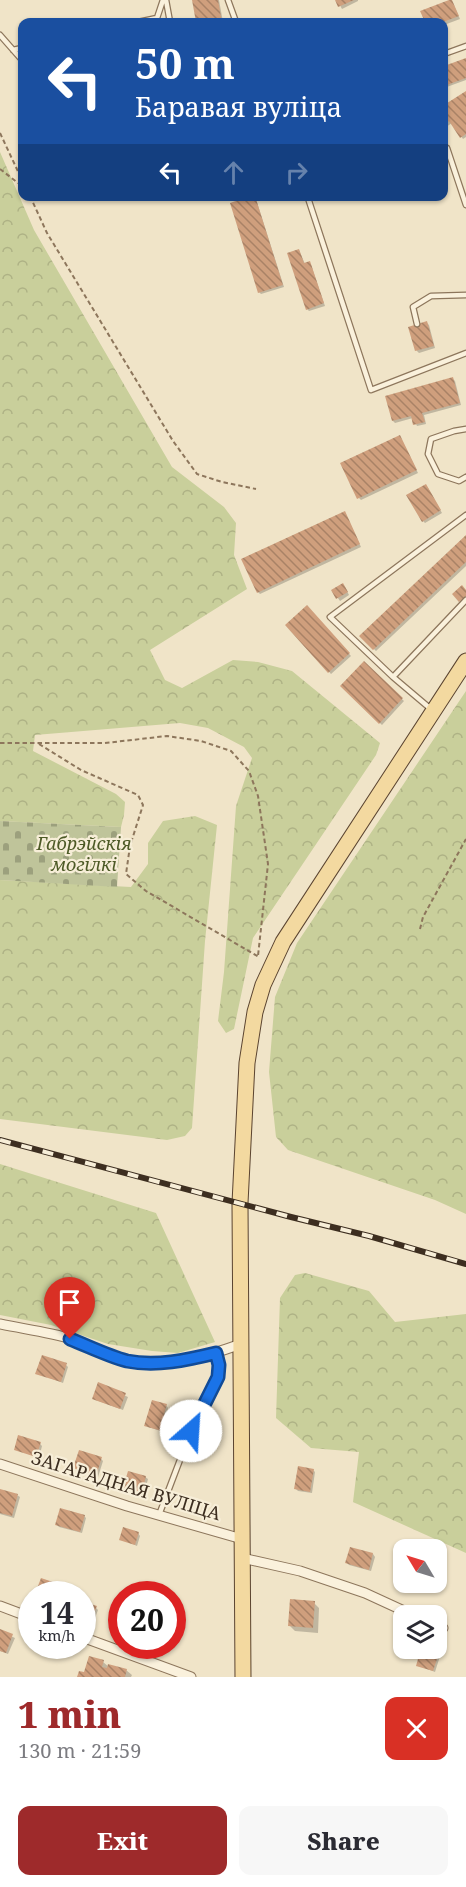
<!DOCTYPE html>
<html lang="en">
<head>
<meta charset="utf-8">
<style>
	body { margin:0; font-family:"Noto Serif",serif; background:#f7f7f7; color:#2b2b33; height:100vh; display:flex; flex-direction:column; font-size:22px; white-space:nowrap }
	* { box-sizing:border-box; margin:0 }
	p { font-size:20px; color:#7c7c81 }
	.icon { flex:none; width:33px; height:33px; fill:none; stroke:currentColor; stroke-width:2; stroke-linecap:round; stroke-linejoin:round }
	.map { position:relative; height:1677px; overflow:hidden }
	.sheet { display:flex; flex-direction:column; background:#fff; flex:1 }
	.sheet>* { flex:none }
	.guide { position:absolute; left:18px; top:18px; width:430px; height:183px; border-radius:12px; box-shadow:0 2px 4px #0004; background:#1a4fa0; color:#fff; overflow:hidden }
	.needle { width:39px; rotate:308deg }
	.controls { position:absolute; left:393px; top:1539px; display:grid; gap:12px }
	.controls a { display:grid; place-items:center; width:54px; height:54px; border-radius:12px; background:#fff; box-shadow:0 2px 4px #0004; font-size:30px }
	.speed { position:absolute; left:18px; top:1581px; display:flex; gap:12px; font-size:30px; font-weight:700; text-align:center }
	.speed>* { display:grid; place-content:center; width:78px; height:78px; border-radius:50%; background:#fff; box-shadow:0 2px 4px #0004; line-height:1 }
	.speed small { font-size:15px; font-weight:400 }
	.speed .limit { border:9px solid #d22; background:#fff; color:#111 }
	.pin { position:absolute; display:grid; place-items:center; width:51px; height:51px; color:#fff; margin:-62px -26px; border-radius:50% 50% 50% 0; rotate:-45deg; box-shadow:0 0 6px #0007 }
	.pin .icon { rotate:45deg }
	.me { position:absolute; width:66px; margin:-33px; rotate:26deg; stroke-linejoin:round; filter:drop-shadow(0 0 4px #0008) }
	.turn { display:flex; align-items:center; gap:21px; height:126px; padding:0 18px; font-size:27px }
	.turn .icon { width:78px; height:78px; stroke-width:2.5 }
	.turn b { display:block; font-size:42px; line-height:51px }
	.lanes { display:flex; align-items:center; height:57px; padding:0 18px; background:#0003; justify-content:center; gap:30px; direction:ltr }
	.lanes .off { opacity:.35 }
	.round { display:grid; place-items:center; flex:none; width:63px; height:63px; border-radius:12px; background:#f7f7f7 }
	.head { display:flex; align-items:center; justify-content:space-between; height:102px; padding:0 18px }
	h1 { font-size:36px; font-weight:800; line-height:45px; color:#9e2a2b }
	.action { display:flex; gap:12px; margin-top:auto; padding:12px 18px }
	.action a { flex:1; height:69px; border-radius:12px; background:#9e2a2b; color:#fff; font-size:24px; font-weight:800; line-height:69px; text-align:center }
	.action a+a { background:#f7f7f7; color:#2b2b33 }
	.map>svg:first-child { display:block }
</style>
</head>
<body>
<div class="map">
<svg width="466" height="1677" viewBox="0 0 466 1677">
	<defs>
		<pattern id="forest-crowns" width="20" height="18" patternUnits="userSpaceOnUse" patternTransform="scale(1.5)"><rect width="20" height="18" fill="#c9cf9b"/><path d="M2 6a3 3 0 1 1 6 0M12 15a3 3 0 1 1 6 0" fill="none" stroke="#aeb285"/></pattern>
		<pattern id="cemetery-stones" width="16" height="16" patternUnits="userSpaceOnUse" patternTransform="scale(1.5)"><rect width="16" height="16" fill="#bfc49a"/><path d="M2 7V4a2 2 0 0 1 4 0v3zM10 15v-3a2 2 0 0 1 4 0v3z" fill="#9ca07d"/></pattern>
		<pattern id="building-back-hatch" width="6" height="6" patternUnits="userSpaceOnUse" patternTransform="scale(1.5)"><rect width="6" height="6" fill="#cf9f7d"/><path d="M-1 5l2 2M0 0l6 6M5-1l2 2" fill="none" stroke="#a98266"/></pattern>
	</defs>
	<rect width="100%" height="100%" fill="#f0e4c8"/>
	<path fill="url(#forest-crowns)" d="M0 152 34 230 172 467 224 507 236 523 234 555 247 589 150 650 165 680 182 688 233 660 258 662 292 671 380 743 376 755 253 938 234 1029 226 1033 218 1021 224 972 236 806 252 758 244 747 208 728 180 723 35 735 33 751 116 794 125 802 124 815 121 827 0 821Z
		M466 691V1214L435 1200 288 1150 276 1137 269 1072 275 997 297 943Z
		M195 816 217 825 205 941 192 1128 185 1136 167 1140 0 1119V880L131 887 148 864V843L163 821Z
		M0 1164 156 1213 215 1342 178 1353 152 1351 108 1344 51 1325 0 1315Z
		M305 1273 369 1291 395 1322 466 1314V1553L353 1502 359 1452 311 1448 276 1418 280 1298 295 1275Z"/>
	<path fill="url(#cemetery-stones)" d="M0 821 121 827 117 887 0 880Z"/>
	<path fill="#0003" d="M194 0H219L223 22H197Z
		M337 0H358V1L342 9Z
		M452 1 460 19 444 25V22H426L422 12Z
		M466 60V80L444 88V68Z
		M466 93V137L463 139 452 123 446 127 444 125V107Z
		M254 197 256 199 284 287 261 294 259 292Z
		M299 250 305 264 309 263 311 265 325 306 309 311 307 309Z
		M427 323 429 325 435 348 419 353 416 350Z
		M453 379 455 381 461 405 424 415 426 424 417 426 413 418 395 423 393 421Z
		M401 439 418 473 361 500 359 498Z
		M428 488 442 513 425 523 423 521Z
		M346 515 361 547 260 594 258 592Z
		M466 537V566L376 651 361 636Z
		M345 587 349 595 340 601 333 591Z
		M307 607 351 656 331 674 287 625Z
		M364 663 404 701 382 725 342 686Z
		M66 1365 68 1367 63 1383 37 1373Z
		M99 1384 128 1397 123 1410 96 1400Z
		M166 1405 168 1408 165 1416 175 1421 171 1434 148 1427 146 1425Z
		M40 1444 42 1446 39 1458 15 1449Z
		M101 1459 103 1461 98 1477 75 1468Z
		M313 1470 315 1472 312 1493 298 1491 296 1489Z
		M145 1477 148 1479 144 1494 127 1490 125 1487Z
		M0 1491 17 1495 20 1497 14 1518 0 1514Z
		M84 1516 86 1518 82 1533 59 1527 57 1525Z
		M138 1533 140 1536 137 1546 121 1539Z
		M351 1548 373 1554 375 1557 371 1571 349 1565 347 1563Z
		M42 1580 57 1587 54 1594H36Z
		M405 1582H435L432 1593Z
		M314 1603 319 1608 318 1633 295 1631 290 1626Z
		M96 1608 98 1610 92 1626 82 1622Z
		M0 1631 15 1638 8 1654 0 1651Z
		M422 1648H430L441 1653 435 1672 417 1665Z
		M103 1662 109 1667 126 1670 132 1675 131 1677H79Z"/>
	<path fill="url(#building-back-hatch)" d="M192 0H218L222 22H196Z
		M335 0H354L338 7Z
		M449 0H452L459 16 443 22H425L420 11Z
		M466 58V78L444 86V66Z
		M466 91V134L460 138 449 121 444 125V105Z
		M250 196H255L283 285 258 293 230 203Z
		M299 249 304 263 310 261 324 303 306 310 287 253Z
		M427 321 434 346 415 351 408 327Z
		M453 377 460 403 422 413 425 422 413 425 411 416 392 421 385 396Z
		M400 435 417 470 357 499 340 463Z
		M426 484 441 510 422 522 406 495Z
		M345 511 360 544 257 593 241 559Z
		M466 535V562L373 650 359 636Z
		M343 583 348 592 336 599 331 590Z
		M462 585 466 590V596L459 602 452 594Z
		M307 605 350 653 328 673 285 625Z
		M364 661 403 698 379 724 340 686Z
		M42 1355 67 1363 61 1382 35 1374Z
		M98 1382 126 1393 120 1409 92 1399Z
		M152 1400 167 1404 164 1414 174 1417 169 1433 144 1426Z
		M18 1435 41 1442 36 1457 14 1450Z
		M79 1450 102 1457 96 1476 73 1468Z
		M298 1466 314 1469 310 1492 294 1489Z
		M128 1471 146 1476 142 1493 123 1488Z
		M0 1489 18 1494 12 1516 0 1513Z
		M60 1508 85 1515 80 1532 55 1525Z
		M123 1527 139 1532 135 1545 119 1540Z
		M350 1547 373 1553 369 1570 345 1563Z
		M41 1578 56 1583 52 1594H35Z
		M405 1582H433L429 1592Z
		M290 1599 315 1601 313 1628 288 1626Z
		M82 1601 97 1606 89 1625 82 1622Z
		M0 1629 13 1634 6 1653 0 1651Z
		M421 1648 440 1650 433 1671 416 1666Z
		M89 1656 104 1660 102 1667 107 1668 108 1664 127 1669 125 1677H77L79 1671 84 1672Z"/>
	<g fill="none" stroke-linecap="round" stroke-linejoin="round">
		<g stroke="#8d765c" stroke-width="7">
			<path id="lane" d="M166 0 170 22
				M228 0 236 22
				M138 22 157 18 163 0
				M0 35 22 60
				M13 50 22 48
				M444 54 466 46
				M444 149 447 148 466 205
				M312 196 308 198 371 390 466 353
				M417 324 413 307 431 296 466 295
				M466 429 454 431 431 439 428 454 438 474 459 481 466 477
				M466 515 330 617 393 677 466 600
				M393 677 432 710
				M159 1515 191 1431 218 1377 219 1365 216 1353"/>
		</g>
		<g stroke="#8d765c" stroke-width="11">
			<path id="street" d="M0 1324C24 1329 49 1332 72 1339 90 1346 109 1357 128 1361 166 1368 205 1357 241 1344
				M0 1464 127 1506 242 1539
				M242 1558 300 1571 365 1593 415 1616
				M0 1606 32 1618
				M436 1625 443 1628
				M82 1637 191 1677"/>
		</g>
		<g stroke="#5b4430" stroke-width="17">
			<path id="primary" d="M243 1677 240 1203 247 1063 255 1012 263 985 283 942 466 661"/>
		</g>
		<path stroke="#8d765c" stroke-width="2" stroke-dasharray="4.5 3" stroke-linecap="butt" d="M0 133 22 180
			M0 169 22 186
			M30 196 47 233 173 441 197 474 222 482 256 489
			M0 743H105L167 736 201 741 231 751 249 771 258 796 268 864 258 956
			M39 744 81 770 138 795 143 805 130 846 126 874 146 891 259 957
			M420 929 423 917 466 839"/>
		<use href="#lane" stroke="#faf1dc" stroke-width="4.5"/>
		<use href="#street" stroke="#faf1dc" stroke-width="9"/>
		<use href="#primary" stroke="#f3d9a0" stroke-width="15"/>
		<g stroke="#3d2e20" stroke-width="6">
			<path id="rail" d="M0 1140 291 1217 369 1236 466 1264"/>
		</g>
		<use href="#rail" stroke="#f7eed8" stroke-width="4" stroke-dasharray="11" stroke-linecap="butt"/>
	</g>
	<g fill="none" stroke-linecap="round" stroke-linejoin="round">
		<g stroke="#114b97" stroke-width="15">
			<path id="route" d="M70 1339C88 1346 108 1356 127 1361 156 1367 187 1360 216 1353L219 1365 218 1377 191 1431"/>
		</g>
		<use href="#route" stroke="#1a73e8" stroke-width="10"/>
	</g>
	<g text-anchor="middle" stroke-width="4.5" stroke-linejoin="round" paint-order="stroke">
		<g font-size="18" font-style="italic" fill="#4d5a26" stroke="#f7eed8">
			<text x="84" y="850">Габрэйскія<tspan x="84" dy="21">могілкі</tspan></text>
		</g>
		<g font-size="18" fill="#3d2e20" stroke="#f7eed8">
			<text transform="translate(126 1486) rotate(17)" y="6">ЗАГАРАДНАЯ ВУЛІЦА</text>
		</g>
	</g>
</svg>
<div class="controls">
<a><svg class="needle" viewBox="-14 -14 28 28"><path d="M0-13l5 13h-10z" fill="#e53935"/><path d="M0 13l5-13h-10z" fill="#7c7c81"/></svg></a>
<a><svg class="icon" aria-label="layers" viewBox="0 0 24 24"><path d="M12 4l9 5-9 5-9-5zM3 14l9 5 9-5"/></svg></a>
</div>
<div class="speed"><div>14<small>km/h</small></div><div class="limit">20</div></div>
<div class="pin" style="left:70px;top:1339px;background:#d93025"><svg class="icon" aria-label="arrive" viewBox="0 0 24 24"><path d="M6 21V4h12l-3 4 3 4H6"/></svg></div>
<svg class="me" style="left:191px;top:1431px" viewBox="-20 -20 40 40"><circle r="19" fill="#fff"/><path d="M0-13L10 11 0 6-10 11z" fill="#1a73e8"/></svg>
<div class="guide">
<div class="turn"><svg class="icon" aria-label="left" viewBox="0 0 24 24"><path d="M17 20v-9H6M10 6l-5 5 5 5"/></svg><div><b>50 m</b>Баравая вуліца</div></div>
<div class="lanes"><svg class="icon" aria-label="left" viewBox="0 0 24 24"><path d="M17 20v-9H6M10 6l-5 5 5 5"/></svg><svg class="icon off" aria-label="ahead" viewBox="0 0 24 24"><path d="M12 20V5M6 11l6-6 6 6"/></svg><svg class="icon off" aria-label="right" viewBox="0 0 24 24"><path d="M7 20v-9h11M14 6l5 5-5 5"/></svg></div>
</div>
</div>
<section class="sheet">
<div class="head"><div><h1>1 min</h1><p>130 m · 21:59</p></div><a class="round" style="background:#d93025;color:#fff"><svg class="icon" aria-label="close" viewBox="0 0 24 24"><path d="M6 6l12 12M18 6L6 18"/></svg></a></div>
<div class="action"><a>Exit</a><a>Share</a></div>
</section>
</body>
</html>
